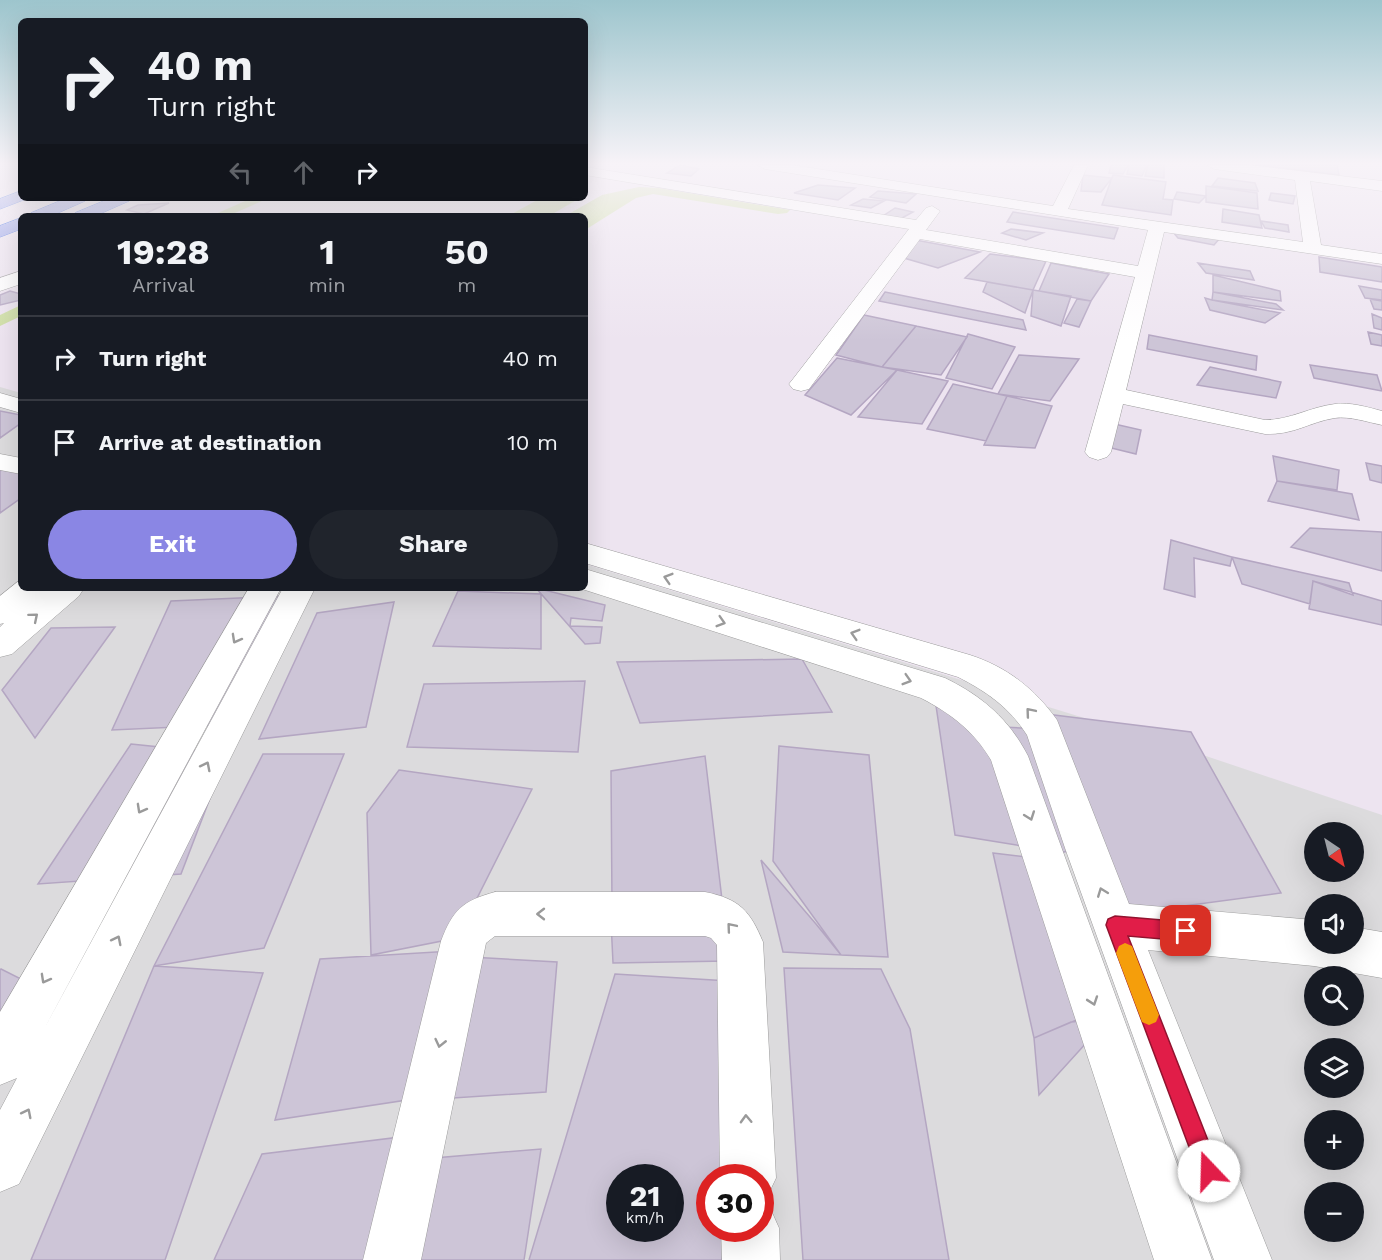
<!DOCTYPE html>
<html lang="en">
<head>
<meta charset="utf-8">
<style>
	body { margin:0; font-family:"Work Sans",sans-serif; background:#20242c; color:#f1f3f6; height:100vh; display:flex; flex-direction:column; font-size:22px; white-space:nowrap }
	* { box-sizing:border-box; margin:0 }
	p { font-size:20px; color:#9ea1a6 }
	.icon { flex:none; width:33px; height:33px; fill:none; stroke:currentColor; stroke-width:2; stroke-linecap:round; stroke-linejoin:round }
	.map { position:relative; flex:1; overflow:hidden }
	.drawer { position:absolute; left:18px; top:213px; width:570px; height:378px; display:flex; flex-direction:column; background:#171b24; border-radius:9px; box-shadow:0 6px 24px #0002 }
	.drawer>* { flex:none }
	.hud { position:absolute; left:18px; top:18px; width:570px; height:183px; border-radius:9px; box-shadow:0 6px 24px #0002; background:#171b24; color:#f1f3f6; overflow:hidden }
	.needle { width:39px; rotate:145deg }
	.tools { position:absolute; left:1304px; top:822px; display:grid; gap:12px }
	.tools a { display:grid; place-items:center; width:60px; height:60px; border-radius:50%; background:#171b24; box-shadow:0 6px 24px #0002; font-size:30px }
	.speed { position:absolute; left:606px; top:1164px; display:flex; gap:12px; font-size:30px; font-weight:700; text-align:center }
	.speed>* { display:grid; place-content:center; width:78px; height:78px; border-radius:50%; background:#171b24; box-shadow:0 6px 24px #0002; line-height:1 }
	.speed small { font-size:15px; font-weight:400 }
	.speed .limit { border:9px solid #d22; background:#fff; color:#111 }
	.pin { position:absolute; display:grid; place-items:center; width:51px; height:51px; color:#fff; margin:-26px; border-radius:12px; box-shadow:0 3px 9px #0006 }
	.me { position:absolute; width:66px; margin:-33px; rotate:339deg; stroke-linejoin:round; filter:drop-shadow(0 0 4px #0008) }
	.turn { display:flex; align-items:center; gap:21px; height:126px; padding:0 30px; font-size:27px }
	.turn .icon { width:78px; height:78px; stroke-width:2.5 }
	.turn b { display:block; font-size:42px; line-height:51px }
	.lanes { display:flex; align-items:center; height:57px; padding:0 30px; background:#0003; justify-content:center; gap:30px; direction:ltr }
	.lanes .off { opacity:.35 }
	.eta { display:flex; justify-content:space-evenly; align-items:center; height:102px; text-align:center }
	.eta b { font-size:36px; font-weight:700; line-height:42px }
	.button { display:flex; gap:12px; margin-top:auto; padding:12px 30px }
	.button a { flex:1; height:69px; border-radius:36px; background:#8a86e4; color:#fff; font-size:24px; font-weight:700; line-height:69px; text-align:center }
	.button a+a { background:#20242c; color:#f1f3f6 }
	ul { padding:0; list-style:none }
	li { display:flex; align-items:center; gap:18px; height:84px; padding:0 30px; border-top:2px solid #363941 }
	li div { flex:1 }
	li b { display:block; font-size:22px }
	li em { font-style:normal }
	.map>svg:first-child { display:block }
</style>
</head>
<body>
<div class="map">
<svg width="1382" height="1260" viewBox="0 0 1382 1260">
	<rect width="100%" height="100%" fill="#ede4f0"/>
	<path fill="#dcdbdd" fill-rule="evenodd" d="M0 387 21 393V588H585V564L1185 749 1382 815V1260H0ZM1314 832H1353V872H1314ZM1314 904H1353V944H1314ZM1314 976H1353V1016H1314ZM1314 1048H1353V1088H1314ZM1314 1120H1353V1160H1314ZM620 1178H670V1228H620ZM710 1178H760V1228H710ZM1314 1192H1353V1232H1314Z"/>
	<path fill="#cedea4" d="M639 187 659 188 790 210 787 213 778 214 653 194 636 198 585 230V216H565L602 195Z
		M541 198H580L549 216H508Z"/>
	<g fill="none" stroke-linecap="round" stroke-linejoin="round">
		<path fill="#cedea4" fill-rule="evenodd" d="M252 198H269L228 216H211Z
			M21 305V316L0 326V315Z"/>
	</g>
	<path fill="#cdc5d7" stroke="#b4a6c2" stroke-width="1.5" fill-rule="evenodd" d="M680 165 699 169 691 176 667 173Z
		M1111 165H1128L1123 174 1109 173Z
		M1129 165H1147L1142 176 1127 174Z
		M1148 165H1164V178L1145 176Z
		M1257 165H1337L1339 175Z
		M1083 175 1112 178 1101 192 1081 191Z
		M1113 175 1166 182 1163 199 1173 200 1171 215 1102 205Z
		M1218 178 1255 183 1258 191 1212 186Z
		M818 185 855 188 838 200 794 193Z
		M1206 186 1257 193 1258 209 1206 202Z
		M878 191 916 194 906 203 870 197Z
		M1177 192 1206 196 1199 203 1174 199Z
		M1271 193 1295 196 1293 204 1269 200Z
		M863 199 884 201 871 208 851 205Z
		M169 203 144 214 127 210 138 205Z
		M895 208 913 212 902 218 883 216Z
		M1223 209 1259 215 1262 228 1222 222Z
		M1013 212 1118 228 1114 239 1007 222Z
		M1261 221 1288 225 1289 232 1265 228Z
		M1011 229 1043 233 1026 240 1002 233Z
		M1173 232 1220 238 1214 245 1178 238Z
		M910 239 980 252 938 268 897 256Z
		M990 254 1046 261 1033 290 965 278Z
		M1319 257 1382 267V282L1320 272Z
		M1051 263 1109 274 1091 301 1039 291Z
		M1198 263 1250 271 1254 280 1206 273Z
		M1213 275 1280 291 1281 301 1213 292Z
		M987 282 1033 290 1025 313 983 292Z
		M1359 286 1382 290V300L1365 298Z
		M1033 290 1071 296 1061 326 1031 316Z
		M10 291 21 294V300L0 305V295Z
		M885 292 1023 320 1026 330 879 301Z
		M1213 292 1276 304 1283 310 1212 300Z
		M1205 298 1212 300 1280 313 1265 323 1210 310Z
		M1077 299 1091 301 1079 327 1064 323Z
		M1370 299 1382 301V310L1374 309Z
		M1372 314 1382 318V330L1374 328Z
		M864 315 916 326 882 367 836 355Z
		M916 326 967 337 941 375 882 367Z
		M1368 332 1382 335V346L1371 344Z
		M968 334 1015 347 992 389 946 378Z
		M1149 335 1257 356 1256 370 1147 349Z
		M1019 355 1079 359 1050 401 998 394Z
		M837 358 897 370 851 415 805 395Z
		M1310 365 1377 375 1382 391 1314 378Z
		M1210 367 1281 382 1276 398 1197 385Z
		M897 370 948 381 922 424 858 417Z
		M953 384 1007 396 986 441 927 429Z
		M1007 396 1052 406 1035 448 984 445Z
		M0 411 21 415V423L0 438Z
		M1110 423 1141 430 1136 454 1103 446Z
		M1273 456 1339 470 1337 490 1277 481Z
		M21 459V498L0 513V471Z
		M1366 463 1382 466V483L1370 480Z
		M1277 481 1352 494 1359 520 1268 501Z
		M1310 528 1382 532V571L1291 547Z
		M1171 540 1232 557 1230 566 1194 558 1195 597 1164 589Z
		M1232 557 1349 583 1353 595 1313 581 1310 604 1242 584Z
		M1313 581 1382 601V625L1309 609Z
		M536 588 605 605 602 621 571 618 570 626 602 627 600 643 585 644Z
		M458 591 541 594V649L433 646Z
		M309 595 244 724 112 730 171 601Z
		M394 602 366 727 259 739 317 613Z
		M115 627 35 738 2 690 51 628Z
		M802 659 832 712 640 723 617 662Z
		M585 681 578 752 407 747 424 684Z
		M934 692 984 726 1022 846 955 835Z
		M1038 713 1191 732 1281 893 1131 913Z
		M1001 727 1040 729 1081 848 1047 856Z
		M131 744 227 754 181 874 38 884Z
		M779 746 869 755 888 957 841 955 773 861Z
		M263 754H344L264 948 154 966Z
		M705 756 723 908 612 904 611 771Z
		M399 770 532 789 457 938 371 955 367 813Z
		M993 853 1043 859 1093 1013 1034 1038Z
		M761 860 816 924 841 955 783 952Z
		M611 921 722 933 727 961 613 963Z
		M452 951 420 1098 275 1120 320 959Z
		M470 957 557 962 546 1092 438 1099Z
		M154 966 263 973 165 1260H31Z
		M784 968 881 969 910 1029 949 1260H803Z
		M1 969 25 981 0 1029V970Z
		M615 974 729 981 735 1178H710V1228H727L722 1260H529ZM620 1178H670V1228H620Z
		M1097 1020 1098 1030 1039 1095 1034 1038 1071 1022Z
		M409 1136 379 1260H214L262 1154Z
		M541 1149 524 1260H408L434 1158Z"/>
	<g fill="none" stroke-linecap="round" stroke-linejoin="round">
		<g stroke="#9c9c9c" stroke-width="1">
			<path id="minor" d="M758 165H792L1053 206 1074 165H1088L1068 209 1303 242 1295 180 1214 169 1207 165H1249L1382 181V191L1310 181 1321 245 1382 254V264L1164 232 1126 390 1265 420C1290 420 1310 407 1335 404 1350 402 1367 407 1382 411V425C1367 422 1350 416 1335 418 1309 422 1295 435 1265 434L1123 404 1111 452 1107 457 1098 460 1089 457 1085 452 1135 277 920 239 809 389 801 391 793 389 789 384 793 379 909 229 585 175V167L916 220 926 208 932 206 940 211 926 230 1138 266 1148 230 765 169Z
				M21 271V284L0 291V278Z
				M0 393 21 399V413L0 407Z
				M0 454 21 458V474L0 470Z
				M585 543 970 655C1007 667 1035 689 1057 720L1129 904 1314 920V944H1353V927L1382 932V978L1314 966 1148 950 1272 1260H1214L1065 848 1027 735C1010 708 986 691 958 677L585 563Z
				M585 569 945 678C982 696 1009 719 1028 756L1212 1260H1154L991 760C974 731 950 713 921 698L579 588H585Z
				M20 580 21 588H84L79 596 12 654 0 657V627L4 623 0 624V596Z
				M249 588H281L43 1031 283 588H315L19 1184 0 1192V1110L17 1078 0 1085V1012Z
				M495 892H705C740 899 750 911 763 942L776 1178 767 1197 760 1200V1178H720L717 945 711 938 705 936H495L486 943 421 1260H363L441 941C453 910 462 901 495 892Z
				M760 1204 770 1208 779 1228 780 1260H722L721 1228H760Z"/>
		</g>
		<g stroke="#2057df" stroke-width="1">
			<path id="highway" d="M21 191V198L26 199 0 209V199Z
				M67 198H88L85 201 51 216H29L31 213Z
				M111 198H132L129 201 95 216H73L75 213Z
				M21 218V229L0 237V226Z"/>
		</g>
		<use href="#minor" fill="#fff" fill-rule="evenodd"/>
		<use href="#highway" fill="#8a97e9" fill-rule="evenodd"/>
	</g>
	<defs><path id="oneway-chevron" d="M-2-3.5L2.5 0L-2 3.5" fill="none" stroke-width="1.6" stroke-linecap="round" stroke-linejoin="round" transform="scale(1.5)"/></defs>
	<g stroke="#9a9a9a">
		<use href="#oneway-chevron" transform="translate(668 578) rotate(-163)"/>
		<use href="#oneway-chevron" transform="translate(34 617) rotate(-40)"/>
		<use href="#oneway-chevron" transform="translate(721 622) rotate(17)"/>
		<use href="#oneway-chevron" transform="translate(855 634) rotate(-163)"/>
		<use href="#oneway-chevron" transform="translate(236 639) rotate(119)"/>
		<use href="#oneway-chevron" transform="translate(907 680) rotate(17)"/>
		<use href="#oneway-chevron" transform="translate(1030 712) rotate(-130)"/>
		<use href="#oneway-chevron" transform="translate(206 766) rotate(-63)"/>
		<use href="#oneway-chevron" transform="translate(141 809) rotate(119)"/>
		<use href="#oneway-chevron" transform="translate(1030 816) rotate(70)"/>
		<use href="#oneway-chevron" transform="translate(1102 892) rotate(-111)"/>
		<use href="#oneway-chevron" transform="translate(541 914) rotate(-180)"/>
		<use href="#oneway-chevron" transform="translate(731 927) rotate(-130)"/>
		<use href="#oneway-chevron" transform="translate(117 940) rotate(-63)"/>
		<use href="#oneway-chevron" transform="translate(45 979) rotate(119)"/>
		<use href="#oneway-chevron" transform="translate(1093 1001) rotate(71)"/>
		<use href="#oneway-chevron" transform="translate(440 1043) rotate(103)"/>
		<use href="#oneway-chevron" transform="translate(27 1113) rotate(-63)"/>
		<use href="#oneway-chevron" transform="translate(746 1119) rotate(-92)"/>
	</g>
	<linearGradient id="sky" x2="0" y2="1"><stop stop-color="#9dc5cd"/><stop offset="0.48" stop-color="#f7f3f8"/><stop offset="1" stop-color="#f7f3f8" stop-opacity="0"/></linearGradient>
	<rect width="1382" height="341" fill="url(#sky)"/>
	<path fill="#e11d48" stroke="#92132f" stroke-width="1.5" d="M1115 916 1186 922 1192 925 1195 931 1192 938 1186 941 1128 936 1220 1171 1217 1179 1209 1182 1201 1179 1198 1171 1106 925 1108 919Z"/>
	<path fill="#f59e0b" d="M1125 943 1132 946 1159 1015 1156 1022 1149 1025 1142 1022 1116 953 1119 946Z"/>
</svg>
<div class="tools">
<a><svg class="needle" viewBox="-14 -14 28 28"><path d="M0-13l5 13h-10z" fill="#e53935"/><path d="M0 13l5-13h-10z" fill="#9ea1a6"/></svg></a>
<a><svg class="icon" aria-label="sound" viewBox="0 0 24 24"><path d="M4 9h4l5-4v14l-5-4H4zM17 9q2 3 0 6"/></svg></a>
<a><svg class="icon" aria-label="search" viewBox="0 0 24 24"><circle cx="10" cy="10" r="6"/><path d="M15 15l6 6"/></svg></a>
<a><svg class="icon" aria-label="layers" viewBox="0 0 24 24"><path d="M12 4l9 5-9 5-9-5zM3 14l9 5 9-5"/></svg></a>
<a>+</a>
<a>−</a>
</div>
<div class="speed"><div>21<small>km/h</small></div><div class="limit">30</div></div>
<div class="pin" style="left:1186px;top:931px;background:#d93025"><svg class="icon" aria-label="arrive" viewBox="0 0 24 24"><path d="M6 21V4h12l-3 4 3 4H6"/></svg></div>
<svg class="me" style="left:1209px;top:1171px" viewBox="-20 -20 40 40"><circle r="19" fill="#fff"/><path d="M0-13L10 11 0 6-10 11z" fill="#e11d48"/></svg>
<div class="hud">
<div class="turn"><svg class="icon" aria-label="right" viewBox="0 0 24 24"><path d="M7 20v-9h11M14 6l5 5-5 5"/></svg><div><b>40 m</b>Turn right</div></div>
<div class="lanes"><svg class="icon off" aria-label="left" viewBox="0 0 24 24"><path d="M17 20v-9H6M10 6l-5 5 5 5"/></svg><svg class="icon off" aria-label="ahead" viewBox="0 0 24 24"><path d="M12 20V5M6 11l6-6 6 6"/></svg><svg class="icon" aria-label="right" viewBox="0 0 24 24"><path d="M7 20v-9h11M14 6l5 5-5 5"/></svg></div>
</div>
<section class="drawer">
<div class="eta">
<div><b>19:28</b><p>Arrival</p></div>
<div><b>1</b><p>min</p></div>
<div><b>50</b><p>m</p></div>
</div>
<ul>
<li><svg class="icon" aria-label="right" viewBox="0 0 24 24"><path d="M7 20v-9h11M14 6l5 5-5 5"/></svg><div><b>Turn right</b></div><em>40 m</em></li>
<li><svg class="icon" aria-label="arrive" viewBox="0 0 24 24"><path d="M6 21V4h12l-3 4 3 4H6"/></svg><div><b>Arrive at destination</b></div><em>10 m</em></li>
</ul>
<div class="button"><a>Exit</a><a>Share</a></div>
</section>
</div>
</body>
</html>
